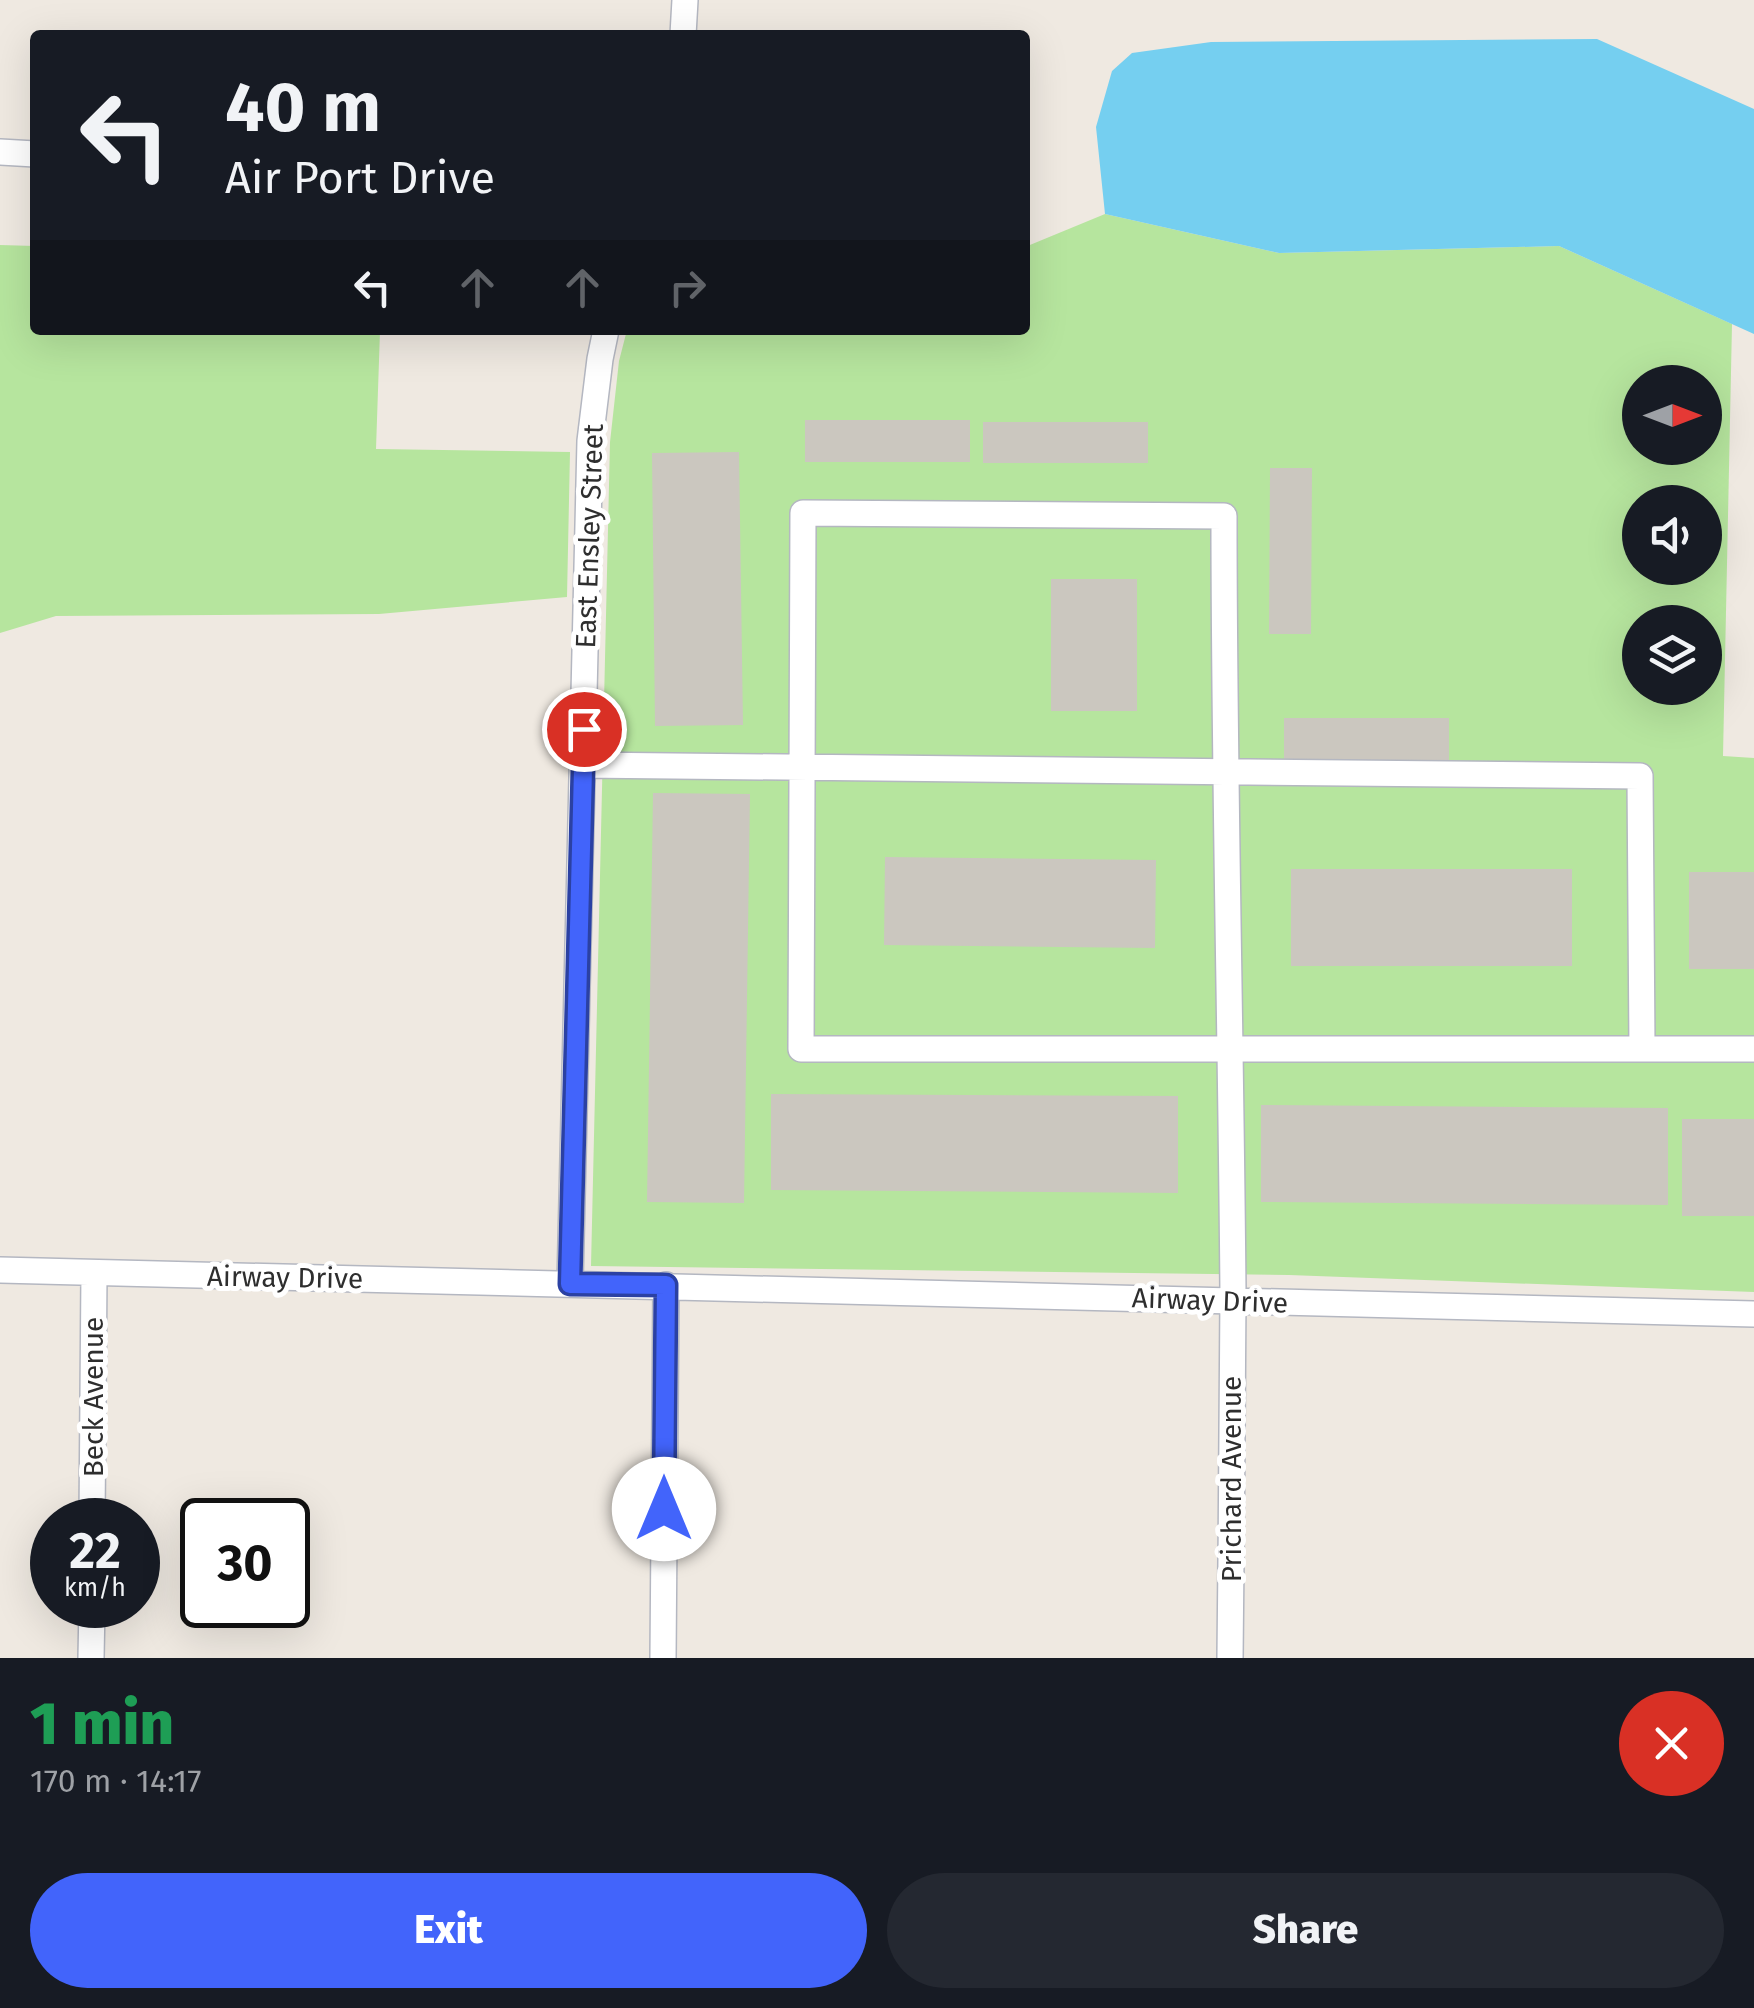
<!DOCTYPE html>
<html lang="en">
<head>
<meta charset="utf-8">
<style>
	body { margin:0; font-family:"Fira Sans",sans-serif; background:#242831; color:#f1f3f6; height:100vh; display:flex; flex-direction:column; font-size:38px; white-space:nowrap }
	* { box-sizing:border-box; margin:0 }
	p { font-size:32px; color:#9ea1a6 }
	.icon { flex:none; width:55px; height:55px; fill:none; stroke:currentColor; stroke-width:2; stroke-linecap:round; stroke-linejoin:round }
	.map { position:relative; height:1658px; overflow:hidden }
	.sheet { display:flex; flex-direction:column; background:#171b24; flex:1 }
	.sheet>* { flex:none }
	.hud { position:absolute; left:30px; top:30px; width:1000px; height:305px; border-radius:10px; box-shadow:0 10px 40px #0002; background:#171b24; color:#f1f3f6; overflow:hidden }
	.needle { width:65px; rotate:90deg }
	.controls { position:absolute; left:1622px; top:365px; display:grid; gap:20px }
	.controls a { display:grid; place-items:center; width:100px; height:100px; border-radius:50%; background:#171b24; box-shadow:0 10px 40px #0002; font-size:50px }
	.speed { position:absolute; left:30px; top:1498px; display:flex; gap:20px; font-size:50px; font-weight:700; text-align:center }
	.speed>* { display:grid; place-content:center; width:130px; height:130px; border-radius:50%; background:#171b24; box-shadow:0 10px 40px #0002; line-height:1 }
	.speed small { font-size:25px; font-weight:400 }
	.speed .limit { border:5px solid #111; border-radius:15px; background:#fff; color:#111 }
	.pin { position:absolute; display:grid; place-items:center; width:85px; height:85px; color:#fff; margin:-42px; border:5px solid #fff; border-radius:50%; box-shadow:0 2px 10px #0007 }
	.me { position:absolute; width:110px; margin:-55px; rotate:0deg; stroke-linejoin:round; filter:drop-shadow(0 0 8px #0008) }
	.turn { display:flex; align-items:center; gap:35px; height:210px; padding:0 30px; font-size:45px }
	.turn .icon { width:130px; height:130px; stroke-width:2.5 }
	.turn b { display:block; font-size:70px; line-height:85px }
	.lanes { display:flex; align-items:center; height:95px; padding:0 30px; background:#0003; justify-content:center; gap:50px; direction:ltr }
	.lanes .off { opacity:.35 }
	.round { display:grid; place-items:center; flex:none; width:105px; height:105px; border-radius:52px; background:#242831 }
	.headline { display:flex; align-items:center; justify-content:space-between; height:170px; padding:0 30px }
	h1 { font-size:60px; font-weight:800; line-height:75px; color:#1e9e55 }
	.cta { display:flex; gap:20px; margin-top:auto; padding:20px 30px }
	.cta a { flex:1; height:115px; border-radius:60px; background:#4264fb; color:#fff; font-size:40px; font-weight:800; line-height:115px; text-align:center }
	.cta a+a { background:#242831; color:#f1f3f6 }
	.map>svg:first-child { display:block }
</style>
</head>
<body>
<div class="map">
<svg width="1754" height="1658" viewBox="0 0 1754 1658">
	<rect width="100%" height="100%" fill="#efe9e1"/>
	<path fill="#b6e59e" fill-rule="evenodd" d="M1105 214 1279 253 1559 246 1732 324 1723 756 1754 758V1292L1289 1275 591 1266 610 442 619 361 627 330H1025V247ZM1640 382H1705V448H1640ZM1640 502H1705V568H1640ZM1640 622H1705V688H1640Z
		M0 245 35 246V330H586V333L380 331 376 449 570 452 567 597 379 614 56 616 0 633Z"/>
	<path fill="#75cff0" d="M1597 39 1754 109V334L1559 246 1279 253 1105 214 1096 127 1112 71 1132 53 1211 42Z"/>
	<path fill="#cbc7bf" d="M805 420H970V462H805Z
		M983 422H1148V463H983Z
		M739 452 743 725 655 726 652 453Z
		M1270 468H1312L1311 634H1269Z
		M1051 579H1137V711H1051Z
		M1284 718H1449V760H1284Z
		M653 793 750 794 744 1203 647 1202Z
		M885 857 1156 860 1155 948 884 945Z
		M1291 869H1572V966H1291Z
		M1689 872H1754V969H1689Z
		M771 1094 1178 1096V1193L771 1190Z
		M1261 1105 1668 1108V1205L1261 1202Z
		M1682 1119H1754V1216H1682Z"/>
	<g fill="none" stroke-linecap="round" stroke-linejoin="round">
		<g stroke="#b4b7c1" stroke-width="28">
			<path id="minor" d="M683 35 685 0
				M0 152 35 154
				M583 765 1640 776 1642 1048
				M0 1270 1754 1314
				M570 1283 590 441 600 359 606 330
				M92 1520 94 1273
				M91 1658 92 1605
				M663 1658 666 1285
				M1230 1658C1231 1537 1233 1416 1233 1295 1231 1035 1224 776 1224 516L803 513 801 1049H1754"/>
		</g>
		<use href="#minor" stroke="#fff" stroke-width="25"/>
	</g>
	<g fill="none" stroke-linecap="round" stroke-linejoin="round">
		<g stroke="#2b41a3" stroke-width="25">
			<path id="route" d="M584 729 570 1284 666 1285 664 1509"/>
		</g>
		<use href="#route" stroke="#4264fb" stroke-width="18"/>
	</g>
	<g text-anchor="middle" stroke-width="10" stroke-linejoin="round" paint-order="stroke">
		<g font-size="28" fill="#2e2e2e" stroke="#fff">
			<text transform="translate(589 536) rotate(-88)" y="10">East Ensley Street</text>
			<text transform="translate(285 1277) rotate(1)" y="10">Airway Drive</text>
			<text transform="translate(1210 1300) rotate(2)" y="10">Airway Drive</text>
			<text transform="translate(93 1397) rotate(-90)" y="10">Beck Avenue</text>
			<text transform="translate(1231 1479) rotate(-90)" y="10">Prichard Avenue</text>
		</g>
	</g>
</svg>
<div class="controls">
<a><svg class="needle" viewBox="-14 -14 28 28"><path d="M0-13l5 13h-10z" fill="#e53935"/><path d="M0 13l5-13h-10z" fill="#9ea1a6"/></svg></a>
<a><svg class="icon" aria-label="sound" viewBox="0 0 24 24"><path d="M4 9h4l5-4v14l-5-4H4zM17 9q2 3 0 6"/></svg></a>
<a><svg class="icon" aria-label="layers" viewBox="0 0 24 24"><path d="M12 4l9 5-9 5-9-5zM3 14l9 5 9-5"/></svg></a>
</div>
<div class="speed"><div>22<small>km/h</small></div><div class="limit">30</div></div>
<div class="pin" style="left:584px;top:729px;background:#d93025"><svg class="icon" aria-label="arrive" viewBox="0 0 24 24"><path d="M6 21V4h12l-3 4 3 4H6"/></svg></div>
<svg class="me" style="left:664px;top:1509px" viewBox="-20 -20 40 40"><circle r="19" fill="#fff"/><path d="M0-13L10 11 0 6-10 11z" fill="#4264fb"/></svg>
<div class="hud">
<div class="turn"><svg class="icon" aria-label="left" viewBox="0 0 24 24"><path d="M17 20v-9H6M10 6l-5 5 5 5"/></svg><div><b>40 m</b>Air Port Drive</div></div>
<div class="lanes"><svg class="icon" aria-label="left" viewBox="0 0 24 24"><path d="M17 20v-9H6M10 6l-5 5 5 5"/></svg><svg class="icon off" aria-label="ahead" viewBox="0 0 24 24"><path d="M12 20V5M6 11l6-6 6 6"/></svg><svg class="icon off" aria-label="ahead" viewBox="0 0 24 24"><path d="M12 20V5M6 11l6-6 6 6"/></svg><svg class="icon off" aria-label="right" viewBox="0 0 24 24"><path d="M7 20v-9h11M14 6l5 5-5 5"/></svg></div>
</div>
</div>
<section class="sheet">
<div class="headline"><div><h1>1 min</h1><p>170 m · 14:17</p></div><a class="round" style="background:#d93025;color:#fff"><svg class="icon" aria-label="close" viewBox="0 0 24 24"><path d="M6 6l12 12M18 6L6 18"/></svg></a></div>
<div class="cta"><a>Exit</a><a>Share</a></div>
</section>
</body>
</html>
